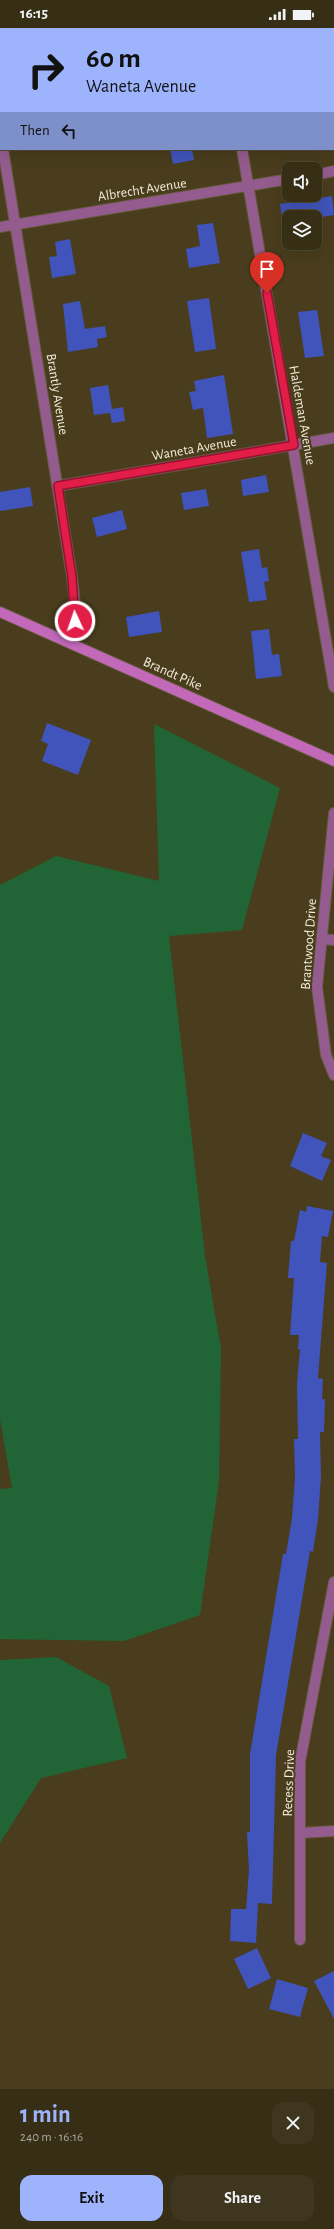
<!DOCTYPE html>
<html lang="en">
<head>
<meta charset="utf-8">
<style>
	body { margin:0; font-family:"Alegreya Sans",sans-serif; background:#3e361f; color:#f1f3f6; height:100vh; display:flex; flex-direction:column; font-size:15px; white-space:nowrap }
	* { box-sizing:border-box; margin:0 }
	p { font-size:13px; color:#aaa8a1 }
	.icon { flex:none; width:22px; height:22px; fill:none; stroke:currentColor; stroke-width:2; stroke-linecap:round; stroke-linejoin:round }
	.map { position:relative; height:2061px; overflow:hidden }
	.drawer { display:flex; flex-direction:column; background:#372e16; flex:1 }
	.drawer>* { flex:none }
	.guide { position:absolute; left:0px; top:0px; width:334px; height:122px; box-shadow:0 4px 16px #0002,0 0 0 1px #514a35; background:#9db4fd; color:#111; overflow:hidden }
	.buttons { position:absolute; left:282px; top:134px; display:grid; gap:8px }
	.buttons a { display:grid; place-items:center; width:40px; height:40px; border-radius:8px; background:#372e16; box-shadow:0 4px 16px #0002,0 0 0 1px #514a35; font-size:20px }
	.pin { position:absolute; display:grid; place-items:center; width:34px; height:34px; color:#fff; margin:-41px -17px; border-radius:50% 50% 50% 0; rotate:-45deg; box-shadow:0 0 4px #0007 }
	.pin .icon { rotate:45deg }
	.me { position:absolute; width:44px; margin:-22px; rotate:357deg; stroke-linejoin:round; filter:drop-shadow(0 0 3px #0008) }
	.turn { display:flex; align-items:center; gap:14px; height:84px; padding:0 20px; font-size:18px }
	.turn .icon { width:52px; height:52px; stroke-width:2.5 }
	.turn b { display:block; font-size:28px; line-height:34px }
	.then { display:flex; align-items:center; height:38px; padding:0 20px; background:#0003; gap:8px; font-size:15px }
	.round { display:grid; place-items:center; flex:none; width:42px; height:42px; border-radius:12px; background:#3e361f }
	.head { display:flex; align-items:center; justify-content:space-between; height:68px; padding:0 20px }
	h1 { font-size:24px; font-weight:700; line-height:30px; color:#9db4fd }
	.primary-button { display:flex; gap:8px; margin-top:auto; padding:8px 20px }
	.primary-button a { flex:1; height:46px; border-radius:12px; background:#9db4fd; color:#111; font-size:16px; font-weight:700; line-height:46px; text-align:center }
	.primary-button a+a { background:#3e361f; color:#f1f3f6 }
	.status { display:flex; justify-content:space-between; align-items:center; height:28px; padding:0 20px; background:#372e16; direction:ltr }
	.status svg { height:11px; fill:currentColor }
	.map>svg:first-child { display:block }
</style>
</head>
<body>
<div class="status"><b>16:15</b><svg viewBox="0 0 49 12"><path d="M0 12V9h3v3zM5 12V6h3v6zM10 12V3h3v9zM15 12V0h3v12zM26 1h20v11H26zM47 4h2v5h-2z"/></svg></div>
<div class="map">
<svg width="334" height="2061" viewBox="0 0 334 2061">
	<rect width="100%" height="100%" fill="#493d1d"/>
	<path fill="#216537" d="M154 696 280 760 242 902 169 908 205 1228 221 1321 219 1453 200 1587 124 1613 0 1611V1461L12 1460 0 1391V857L56 828 159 853Z
		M56 1629 109 1658 127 1730 41 1750 0 1815V1632Z"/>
	<path fill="#4054bb" d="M170 121H192L194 132 173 136Z
		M332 168 334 187 315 190 282 189 280 176Z
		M213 195 220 235 189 240 186 221 200 218 197 197Z
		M70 211 76 246 52 250 49 229 57 228 55 214Z
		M209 270 216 321 195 324 187 273Z
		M80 273 85 301 105 298 107 309 97 311 98 319 68 324 63 276Z
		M317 282 324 328 305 330 298 284Z
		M224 347 233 406 207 410 203 380 193 382 189 364 196 363 194 353Z
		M108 357 112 381 123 379 125 393 112 395 110 385 94 387 90 360Z
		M266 447 269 464 243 468 241 452Z
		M30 459 33 478 0 483V464Z
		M206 461 209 478 184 482 181 465Z
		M122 482 127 501 97 509 92 490Z
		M259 521 262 540 267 539 269 553 264 554 267 572 249 574 241 524Z
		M159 583 162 604 129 609 126 589Z
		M269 601 272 627 279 626 282 648 256 651 251 603Z
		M47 695 91 712 78 747 42 733 48 716 41 713Z
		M303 1105 327 1115 321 1128 331 1132 322 1153 290 1138Z
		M307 1178 333 1183 328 1209 322 1208 320 1234 327 1235 318 1350 323 1351 322 1371H325L324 1404H320L321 1449 318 1491 313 1524 310 1523 276 1727 272 1876 258 1875 256 1915 230 1913 231 1881H246L249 1842 247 1804H250V1726L283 1526H286L292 1490 295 1449 294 1411H298L297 1356 300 1321H298L299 1307H290L294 1250H288L291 1213H294L300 1182 306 1184Z
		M257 1920 271 1950 248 1961 234 1931Z
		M334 1943V1991L314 1953Z
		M277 1951 308 1960 300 1989 269 1981Z"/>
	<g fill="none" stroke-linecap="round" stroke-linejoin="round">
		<g stroke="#64593b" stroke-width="12">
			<path id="minor" d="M223 0V1
				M0 105 1 111
				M3 121 72 549 76 585 72 616
				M242 121 334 659
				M315 147 334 143
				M0 199 289 151
				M58 458 334 410
				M334 785 317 959 326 1027 334 1047
				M322 911 334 912
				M300 1805 334 1803
				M300 1912V1734L334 1554"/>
		</g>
		<g stroke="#64593b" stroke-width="12">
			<path id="secondary" d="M0 584 334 733"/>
		</g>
		<use href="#minor" stroke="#945c8e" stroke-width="10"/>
		<use href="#secondary" stroke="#c269b9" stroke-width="10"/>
	</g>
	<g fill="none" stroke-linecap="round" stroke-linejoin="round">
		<g stroke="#92132f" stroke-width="10">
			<path id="route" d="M75 593 72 549 58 458 294 417 267 265"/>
		</g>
		<use href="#route" stroke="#e11d48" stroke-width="7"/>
	</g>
	<g text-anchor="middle" stroke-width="4" stroke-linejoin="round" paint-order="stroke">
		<g font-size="14" fill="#f2ecd9" stroke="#493d1d">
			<text transform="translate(142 161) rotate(-9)" y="5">Albrecht Avenue</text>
			<text transform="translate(58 366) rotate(81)" y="5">Brantly Avenue</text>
			<text transform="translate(303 387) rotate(80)" y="5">Haldeman Avenue</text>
			<text transform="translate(194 420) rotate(-10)" y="5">Waneta Avenue</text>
			<text transform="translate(173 645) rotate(24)" y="5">Brandt Pike</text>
			<text transform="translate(308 916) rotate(-86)" y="5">Brantwood Drive</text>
			<text transform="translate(288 1755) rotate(-88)" y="5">Recess Drive</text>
		</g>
	</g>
</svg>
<div class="buttons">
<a><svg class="icon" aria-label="sound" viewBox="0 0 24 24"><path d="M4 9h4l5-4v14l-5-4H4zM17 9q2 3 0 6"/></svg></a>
<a><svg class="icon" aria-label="layers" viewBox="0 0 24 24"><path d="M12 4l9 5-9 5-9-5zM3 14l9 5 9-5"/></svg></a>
</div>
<div class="pin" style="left:267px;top:265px;background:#d93025"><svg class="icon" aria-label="arrive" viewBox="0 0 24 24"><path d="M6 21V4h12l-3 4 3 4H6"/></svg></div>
<svg class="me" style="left:75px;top:593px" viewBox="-20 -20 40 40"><circle r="17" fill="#e11d48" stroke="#fff" stroke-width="3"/><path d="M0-11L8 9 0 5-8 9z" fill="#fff"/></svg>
<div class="guide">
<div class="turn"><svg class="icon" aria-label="right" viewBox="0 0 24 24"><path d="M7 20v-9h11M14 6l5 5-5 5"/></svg><div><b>60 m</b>Waneta Avenue</div></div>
<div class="then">Then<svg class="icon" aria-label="left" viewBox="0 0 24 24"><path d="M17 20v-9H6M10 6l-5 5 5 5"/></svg></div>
</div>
</div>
<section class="drawer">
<div class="head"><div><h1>1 min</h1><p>240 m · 16:16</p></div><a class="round"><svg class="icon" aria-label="close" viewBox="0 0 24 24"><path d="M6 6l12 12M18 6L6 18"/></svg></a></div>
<div class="primary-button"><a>Exit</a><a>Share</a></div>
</section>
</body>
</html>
